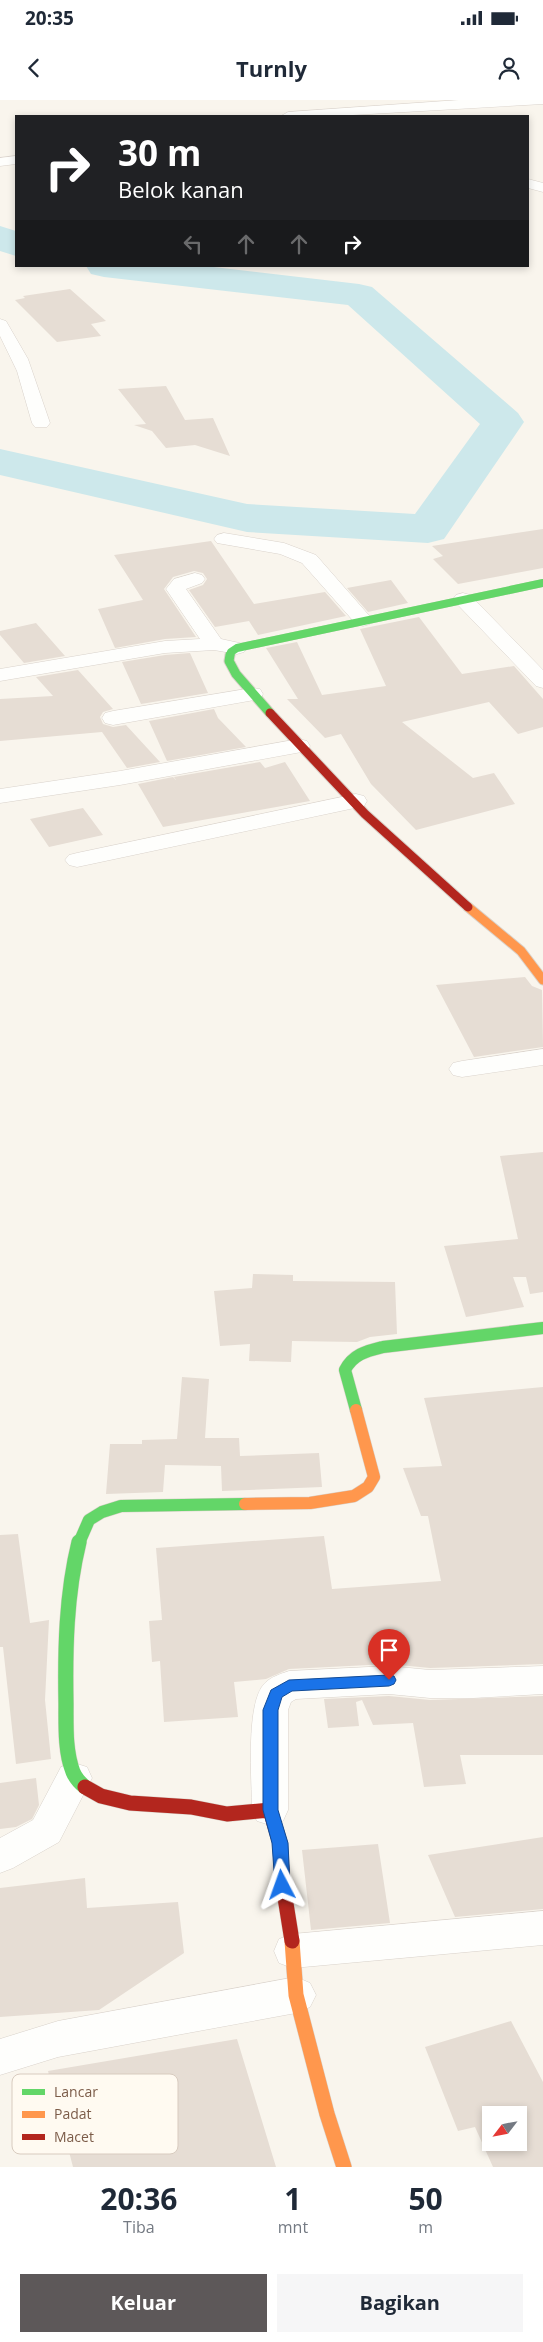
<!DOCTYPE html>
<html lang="id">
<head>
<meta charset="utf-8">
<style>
	body { margin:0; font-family:"Open Sans",sans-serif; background:#f6f6f7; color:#1f2937; height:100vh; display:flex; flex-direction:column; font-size:19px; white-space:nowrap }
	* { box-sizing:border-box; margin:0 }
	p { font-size:16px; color:#747a83 }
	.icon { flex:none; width:28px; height:28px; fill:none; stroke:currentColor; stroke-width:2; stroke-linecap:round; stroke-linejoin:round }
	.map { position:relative; height:2067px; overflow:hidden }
	.details { display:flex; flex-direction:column; background:#fff; flex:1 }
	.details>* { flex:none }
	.banner { position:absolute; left:15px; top:15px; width:514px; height:152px; border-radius:0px; box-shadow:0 2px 8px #0003; background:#202124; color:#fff; overflow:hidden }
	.needle { width:32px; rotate:238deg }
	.fabs { position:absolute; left:482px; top:2006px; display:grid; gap:10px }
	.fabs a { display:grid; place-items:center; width:45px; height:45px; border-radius:0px; background:#fff; box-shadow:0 2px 8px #0003; font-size:25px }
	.pin { position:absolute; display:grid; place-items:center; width:42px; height:42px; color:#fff; margin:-51px -21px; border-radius:50% 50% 50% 0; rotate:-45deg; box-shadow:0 0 5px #0007 }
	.pin .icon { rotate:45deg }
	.me { position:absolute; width:55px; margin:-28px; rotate:356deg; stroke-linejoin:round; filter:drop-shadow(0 0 4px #0008) }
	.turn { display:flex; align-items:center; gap:18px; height:105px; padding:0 20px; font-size:22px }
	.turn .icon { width:65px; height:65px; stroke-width:2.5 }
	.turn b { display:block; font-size:35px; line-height:42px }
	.lanes { display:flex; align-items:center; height:48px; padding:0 20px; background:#0003; justify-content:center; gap:25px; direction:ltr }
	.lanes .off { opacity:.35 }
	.eta { display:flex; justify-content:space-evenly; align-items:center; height:85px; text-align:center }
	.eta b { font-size:30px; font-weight:700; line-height:35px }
	.primary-button { display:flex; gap:10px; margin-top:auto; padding:10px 20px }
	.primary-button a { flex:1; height:58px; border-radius:0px; background:#5d5859; color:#fff; font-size:20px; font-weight:700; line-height:58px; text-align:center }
	.primary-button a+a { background:#f6f6f7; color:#1f2937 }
	.status { display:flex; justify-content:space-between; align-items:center; height:35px; padding:0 25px; background:#fff; direction:ltr }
	.status svg { height:14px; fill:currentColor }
	header { display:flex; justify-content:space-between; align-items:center; height:65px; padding:0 20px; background:#fff; font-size:22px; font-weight:700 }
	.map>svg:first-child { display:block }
</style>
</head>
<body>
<div class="status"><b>20:35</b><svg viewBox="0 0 49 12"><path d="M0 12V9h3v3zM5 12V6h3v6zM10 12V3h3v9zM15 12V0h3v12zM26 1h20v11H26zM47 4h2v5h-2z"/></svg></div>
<header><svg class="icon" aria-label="back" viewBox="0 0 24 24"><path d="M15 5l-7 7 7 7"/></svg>Turnly<svg class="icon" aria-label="person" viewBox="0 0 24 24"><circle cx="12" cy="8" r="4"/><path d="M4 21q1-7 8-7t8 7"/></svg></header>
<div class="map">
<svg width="543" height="2067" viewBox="0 0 543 2067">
	<rect width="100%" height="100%" fill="#f9f5ed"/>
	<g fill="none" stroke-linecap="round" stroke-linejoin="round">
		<path fill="#cde8eb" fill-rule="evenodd" d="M0 126 16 131V156L0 151Z
			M86 166H205L359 184 372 187 518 313 524 322 444 439 428 443 247 432 0 375V349L247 404 415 414 480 324 348 205 104 177 91 174Z"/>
	</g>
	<path fill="#e6ddd4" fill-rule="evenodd" d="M70 189 106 221 91 224 101 236 57 242 15 200 25 198 23 196Z
		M166 286 185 320 213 318 230 356 195 345 166 348 152 331 134 325 146 324 118 289Z
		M543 429V468L458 484 433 459 443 456 432 446Z
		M211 441 254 504 325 492 346 516 258 535 249 521 215 527 189 490 203 485 207 479 203 473 194 471 173 477 164 489 196 537 165 539 115 548 98 509 143 500 114 455Z
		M391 480 408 503 368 512 347 488Z
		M419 517 462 574 514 566 543 599V627L518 634 489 602 402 622 473 678 494 673 515 704 416 730 371 684 341 634 325 638 287 599H298L266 548 297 542 322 595 386 586 360 529Z
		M36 523 65 556 24 563 0 535V531Z
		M190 553 208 593 141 604 122 562 165 555Z
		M78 570 113 609 103 612 100 617 103 624 113 627 126 625 160 662 127 668 102 632 0 641V599L53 596 36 577Z
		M214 609 218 618 246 647 167 661 149 621Z
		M260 662 265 668 285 662 310 701 163 727 138 684 173 677 176 680 174 677Z
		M83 708 103 735 49 747 30 719Z
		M525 877 532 886 542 890 543 947 474 957 436 885Z
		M543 1052V1192L530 1194 526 1177H513L524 1207 466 1217 444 1146 518 1139 500 1056Z
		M253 1174 293 1175V1181L395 1182 397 1234 370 1237 357 1242 292 1241 291 1262 249 1261 250 1244 220 1246 214 1191 252 1188Z
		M182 1277 209 1279 205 1338H239L240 1356 319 1353 322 1387 222 1391 221 1366 165 1365 163 1392 106 1394 110 1344H142V1340L177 1339Z
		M543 1287V1564L430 1568 389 1564 289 1569 266 1579 234 1582 238 1617 164 1622 160 1561 152 1562 149 1521 162 1520 156 1448 324 1436 332 1489 441 1481 428 1416H421L403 1368 442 1366 424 1298Z
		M18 1434 30 1523 49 1520 45 1600 51 1659 16 1664 3 1547H0V1435Z
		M389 1596 430 1600 543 1596V1655H460L466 1684 424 1687 413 1623 373 1625 362 1600 356 1602 359 1626 328 1628 324 1599Z
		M36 1678 39 1705 32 1719 16 1727 0 1729V1683Z
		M543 1737V1809L455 1817 428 1755Z
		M378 1744 390 1823 311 1830 302 1750Z
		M85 1778 87 1808 178 1802 184 1853 99 1910 0 1917V1788Z
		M511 1921 543 1982V2067H493L475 2027 458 2031 425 1947ZM491 2015H519V2042H491Z
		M237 1939 276 2067H73L48 1971Z"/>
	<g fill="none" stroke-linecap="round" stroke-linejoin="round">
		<g stroke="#d9d2cb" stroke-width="1">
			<path id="street" d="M459 0H543V4L335 16H281L288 12Z
				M16 56V64L0 66V58Z
				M528 79 543 83V92L528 88Z
				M0 219 6 221 28 259 50 323 47 327H35L32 323 17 271 0 236Z
				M224 433 284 443 316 455 373 520 370 524 363 526 356 524 302 463 280 454 217 443 214 439 217 435Z
				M195 473 202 475 205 479 202 483 186 489 221 539 244 544 247 548 244 552 237 554 214 550 165 553 0 581V569L165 541 200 539 166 489 174 479Z
				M463 493 470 495 543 570V588L536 586 456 503 453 499 456 495Z
				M252 588 260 589 263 594 260 599 113 625 105 623 102 618 105 613 113 611Z
				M299 639 307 641 310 646 307 651 120 685 0 703V689L120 671Z
				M356 694 364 696 367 701 364 706 77 767 69 765 65 760 69 755 77 753Z
				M543 949V965L462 977 453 975 449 969 453 963 462 961Z
				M389 1566 430 1570 543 1566V1594L473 1598H430L389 1594 296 1599 291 1602 288 1610V1710L283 1721 270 1725 257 1721 252 1710C252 1682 245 1602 265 1583 271 1577 280 1574 289 1571Z
				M74 1663 87 1667 92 1678 59 1742 13 1768 0 1773V1738L33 1720 61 1667Z
				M543 1811V1845L293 1868 279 1863 274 1851 279 1839 293 1834Z
				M296 1877 310 1883 316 1895 310 1907 296 1913 58 1957 0 1975V1939L58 1921Z"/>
		</g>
		<g stroke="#d9d1c9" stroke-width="8">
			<path id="fast-far3" d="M230 556 231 552 237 548 543 483"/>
		</g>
		<g stroke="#d9d1c9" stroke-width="11">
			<path id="fast-far2" d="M230 555 229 561 236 574 270 613"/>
		</g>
		<g stroke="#d9d1c9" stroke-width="13">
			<path id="fast-far1" d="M356 1310 345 1270C353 1254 367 1251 383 1247L543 1228
				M79 1443 89 1420 102 1412 121 1406 245 1404"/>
		</g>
		<g stroke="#d9d1c9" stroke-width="16">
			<path id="fast" d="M79 1442C66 1495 65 1550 66 1604 66 1626 65 1652 73 1672 76 1679 80 1683 85 1687"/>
		</g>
		<g stroke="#d9d1c9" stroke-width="11">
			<path id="slow-far2" d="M468 807 521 851 543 880"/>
		</g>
		<g stroke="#d9d1c9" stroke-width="13">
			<path id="slow-far1" d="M245 1404 310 1403 354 1396 368 1387 374 1377 356 1310"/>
		</g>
		<g stroke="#d9d1c9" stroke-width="16">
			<path id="slow" d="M292 1841 296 1895 327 2014 344 2067"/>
		</g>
		<g stroke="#d9d1c9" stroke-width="11">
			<path id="jam-far1" d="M270 613 365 714 468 807"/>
		</g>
		<g stroke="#d9d1c9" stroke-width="16">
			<path id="jam" d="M85 1687 101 1696 130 1703 191 1707 227 1714 270 1710 280 1743 283 1785 292 1841"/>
		</g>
		<use href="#street" fill="#fefefc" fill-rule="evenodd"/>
		<use href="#fast-far3" stroke="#63d668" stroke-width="8"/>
		<use href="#fast-far2" stroke="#63d668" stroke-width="9"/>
		<use href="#fast-far1" stroke="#63d668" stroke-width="12"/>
		<use href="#fast" stroke="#63d668" stroke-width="15"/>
		<use href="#slow-far2" stroke="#ff974d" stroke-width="9"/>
		<use href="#slow-far1" stroke="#ff974d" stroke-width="12"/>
		<use href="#slow" stroke="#ff974d" stroke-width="15"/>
		<use href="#jam-far1" stroke="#b3261e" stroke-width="9"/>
		<use href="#jam" stroke="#b3261e" stroke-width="15"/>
	</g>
	<path fill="#1a73e8" stroke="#114b97" d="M389 1575 394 1576 396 1580 394 1584 389 1586 292 1591 282 1597 278 1610V1710L288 1743 290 1785 288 1790 282 1792 277 1790 275 1785 272 1743 263 1710V1610L271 1590 289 1580Z"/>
	<rect x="12" y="1974" width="166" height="80" rx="8" fill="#fffaf1" stroke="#d8cbbf" stroke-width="1"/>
	<rect x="22" y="1989" width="23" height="6" fill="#63d668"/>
	<rect x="22" y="2011" width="23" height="7" fill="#ff974d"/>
	<rect x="22" y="2034" width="23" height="6" fill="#b3261e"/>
	<g font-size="14" fill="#7c5c49">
		<text x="54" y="1997">Lancar</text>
		<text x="54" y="2019">Padat</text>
		<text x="54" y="2042">Macet</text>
	</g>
</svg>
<div class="fabs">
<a><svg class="needle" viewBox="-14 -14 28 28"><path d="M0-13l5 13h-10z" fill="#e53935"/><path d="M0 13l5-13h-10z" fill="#747a83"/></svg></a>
</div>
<div class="pin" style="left:389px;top:1580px;background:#d93025"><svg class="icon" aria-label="arrive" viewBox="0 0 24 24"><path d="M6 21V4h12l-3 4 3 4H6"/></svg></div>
<svg class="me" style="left:282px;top:1785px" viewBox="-20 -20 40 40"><path d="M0-17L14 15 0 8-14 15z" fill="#1a73e8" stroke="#fff" stroke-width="4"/></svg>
<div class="banner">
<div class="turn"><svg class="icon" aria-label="right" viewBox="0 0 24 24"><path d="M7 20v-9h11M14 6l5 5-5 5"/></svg><div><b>30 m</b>Belok kanan</div></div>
<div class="lanes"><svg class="icon off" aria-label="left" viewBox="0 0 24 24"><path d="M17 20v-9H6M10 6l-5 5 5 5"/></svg><svg class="icon off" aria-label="ahead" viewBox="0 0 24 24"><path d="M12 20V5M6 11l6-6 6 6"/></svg><svg class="icon off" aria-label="ahead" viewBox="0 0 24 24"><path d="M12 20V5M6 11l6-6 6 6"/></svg><svg class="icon" aria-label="right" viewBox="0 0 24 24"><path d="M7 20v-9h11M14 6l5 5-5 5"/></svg></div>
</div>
</div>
<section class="details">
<div class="eta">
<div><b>20:36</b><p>Tiba</p></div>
<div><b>1</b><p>mnt</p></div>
<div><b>50</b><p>m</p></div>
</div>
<div class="primary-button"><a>Keluar</a><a>Bagikan</a></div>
</section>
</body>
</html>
